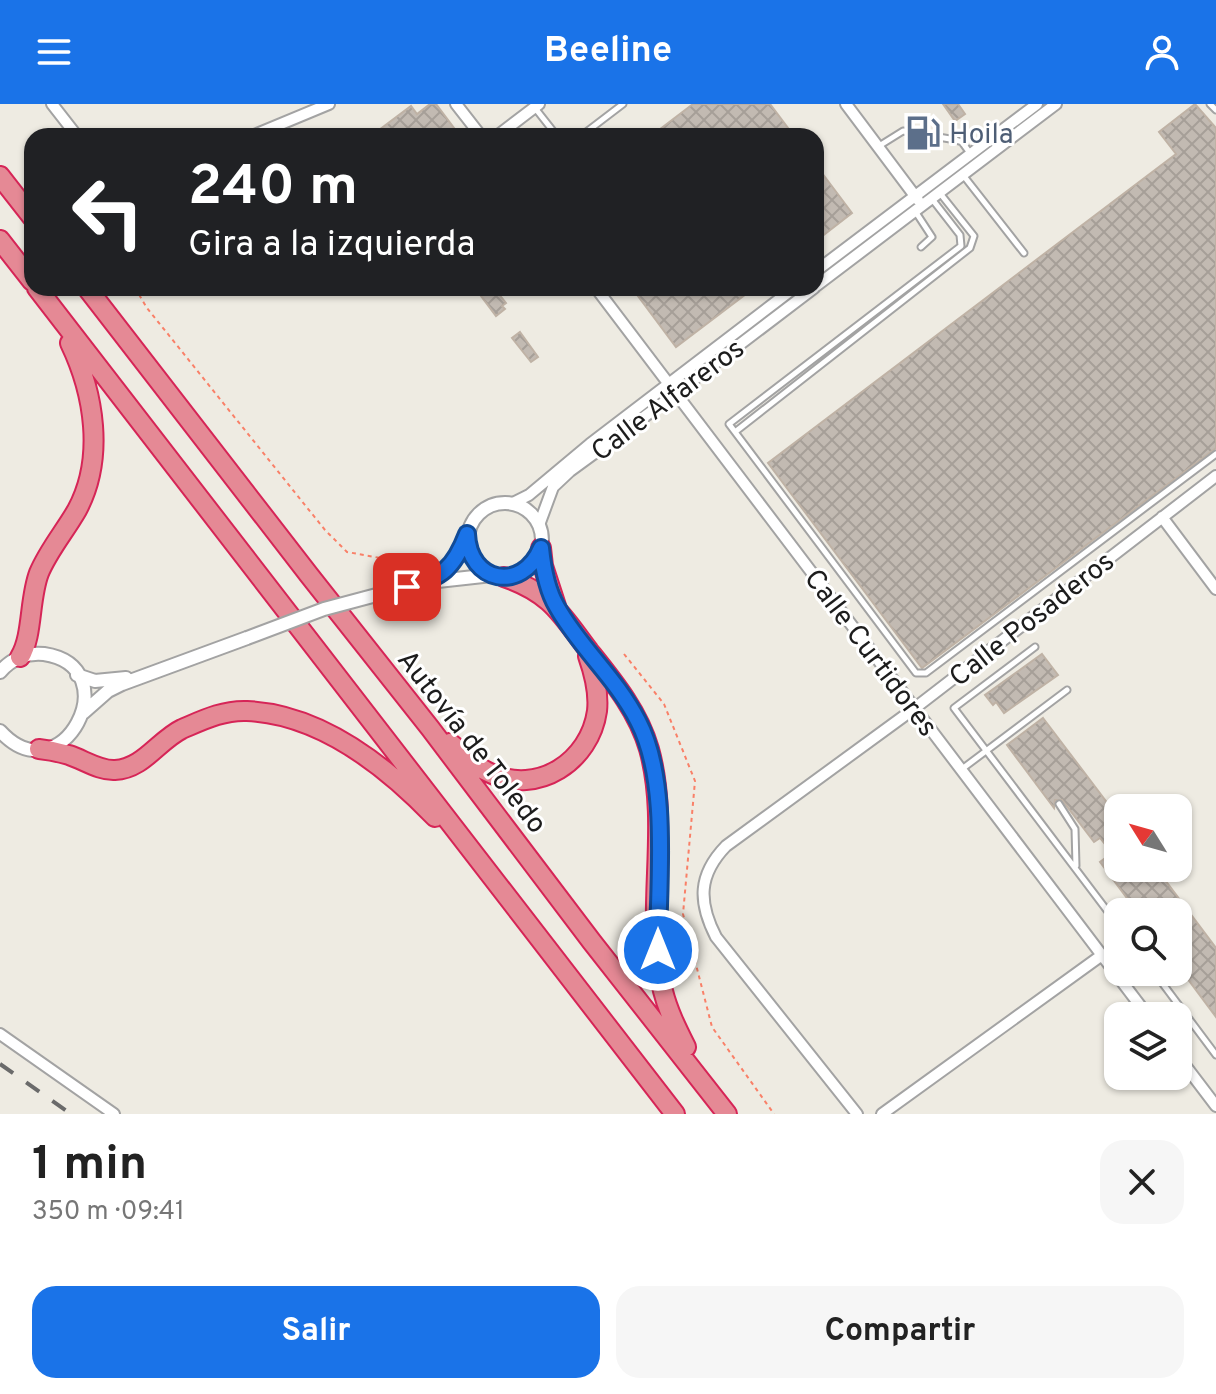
<!DOCTYPE html>
<html lang="es">
<head>
<meta charset="utf-8">
<style>
	body { margin:0; font-family:Overpass,sans-serif; background:#f6f6f6; color:#222; height:100vh; display:flex; flex-direction:column; font-size:30px; white-space:nowrap }
	* { box-sizing:border-box; margin:0 }
	p { font-size:26px; color:#767676 }
	.icon { flex:none; width:44px; height:44px; fill:none; stroke:currentColor; stroke-width:2; stroke-linecap:round; stroke-linejoin:round }
	.map { position:relative; height:1010px; overflow:hidden }
	.details { display:flex; flex-direction:column; background:#fff; flex:1 }
	.details>* { flex:none }
	.guide { position:absolute; left:24px; top:24px; width:800px; height:168px; border-radius:24px; box-shadow:0 2px 6px #0004; background:#202124; color:#fff; overflow:hidden }
	.needle { width:52px; rotate:307deg }
	.buttons { position:absolute; left:1104px; top:690px; display:grid; gap:16px }
	.buttons a { display:grid; place-items:center; width:88px; height:88px; border-radius:16px; background:#fff; box-shadow:0 2px 6px #0004; font-size:40px }
	.pin { position:absolute; display:grid; place-items:center; width:68px; height:68px; color:#fff; margin:-34px; border-radius:16px; box-shadow:0 4px 12px #0006 }
	.me { position:absolute; width:88px; margin:-44px; rotate:0deg; stroke-linejoin:round; filter:drop-shadow(0 0 6px #0008) }
	.turn { display:flex; align-items:center; gap:28px; height:168px; padding:0 32px; font-size:36px }
	.turn .icon { width:104px; height:104px; stroke-width:2.5 }
	.turn b { display:block; font-size:56px; line-height:68px }
	.round { display:grid; place-items:center; flex:none; width:84px; height:84px; border-radius:24px; background:#f6f6f6 }
	.head { display:flex; align-items:center; justify-content:space-between; height:136px; padding:0 32px }
	h1 { font-size:48px; font-weight:700; line-height:60px }
	.primary-button { display:flex; gap:16px; margin-top:auto; padding:16px 32px }
	.primary-button a { flex:1; height:92px; border-radius:24px; background:#1a73e8; color:#fff; font-size:32px; font-weight:700; line-height:92px; text-align:center }
	.primary-button a+a { background:#f6f6f6; color:#222 }
	header { display:flex; justify-content:space-between; align-items:center; height:104px; padding:0 32px; background:#1a73e8; color:#fff; font-size:36px; font-weight:700 }
	.map>svg:first-child { display:block }
</style>
</head>
<body>
<header><svg class="icon" aria-label="menu" viewBox="0 0 24 24"><path d="M4 6h16M4 12h16M4 18h16"/></svg>Beeline<svg class="icon" aria-label="person" viewBox="0 0 24 24"><circle cx="12" cy="8" r="4"/><path d="M4 21q1-7 8-7t8 7"/></svg></header>
<div class="map">
<svg width="1216" height="1010" viewBox="0 0 1216 1010">
	<defs>
		<pattern id="building-cross-hatch" width="8" height="8" patternUnits="userSpaceOnUse" patternTransform="scale(2)"><rect width="8" height="8" fill="#c2bab2"/><path d="M0 0l8 8M0 8l8-8" fill="none" stroke="#a69f98"/></pattern>
	</defs>
	<rect width="100%" height="100%" fill="#eeebe2"/>
	<path fill="url(#building-cross-hatch)" stroke="#bfb2a5" stroke-width="2" d="M430 0H436L460 32H371L411 2 417 10Z
		M693 0H770L794 32H651Z
		M943 0H958L965 10 955 17Z
		M1195 0 1216 24V344L922 564 768 359 1176 50 1159 28Z
		M816 61 852 109 816 137Z
		M475 184H494L506 199 502 202 505 205 496 212Z
		M632 184H754L676 243Z
		M520 228 538 253 531 258 512 234Z
		M1042 550 1058 571 1004 609 996 598 993 601 985 591Z
		M1043 614 1118 713V764H1156L1216 844V913L1178 862V808H1123L1132 801 1100 758 1112 749 1100 734 1094 738 1062 696H1055L1054 704 1007 641Z"/>
	<g fill="none" stroke-linecap="round" stroke-linejoin="round">
		<g stroke="#a3a3a3" stroke-width="9">
			<path id="service" d="M1210 0 1216 6
				M535 4 557 32
				M581 32 623 0
				M879 42 903 27 956 36 962 38 970 49
				M963 71 1024 149
				M939 88 974 132 970 144 735 328 916 569H926L1216 350
				M915 107 932 133 921 143
				M735 328 729 320 961 142 960 131 932 95
				M1035 543 954 604 1118 821
				M962 665 1067 586
				M1059 700 1075 725 1076 762
				M1154 868 1216 951"/>
		</g>
		<g stroke="#a3a3a3" stroke-width="14">
			<path id="minor" d="M52 0 77 32
				M456 0 481 32
				M846 0 918 96
				M252 32 329 0
				M497 32 539 0
				M816 167 1037 0
				M816 182 1056 0
				M596 184 1148 912
				M513 399 529 391 590 340 794 184
				M1162 413 1216 485
				M539 421 553 383 570 367 659 302 814 184
				M0 930 114 1010
				M1178 952 1216 1002
				M857 1010 716 833C698 798 698 771 726 742L915 604 1216 372
				M882 1010 1102 851"/>
		</g>
		<g stroke="#a3a3a3" stroke-width="16">
			<path id="tertiary" d="M468 436a37 37 0 1 1 74 0a37 37 0 1 1-74 0Z
				M432 476 452 461 467 432
				M384 489 429 478 492 471
				M0 568C11 555 27 548 44 550 130 563 62 695 0 627
				M77 571 95 577 126 574
				M83 609 108 587 122 580 247 534"/>
		</g>
		<g stroke="#d62557" stroke-width="22">
			<path id="motorway" d="M0 72 32 113
				M0 136 32 177
				M37 184 675 1010
				M87 184 309 471 430 624 592 838 727 1010
				M541 444 543 462 556 502
				M504 473C551 489 561 510 589 547 613 577 638 607 649 645 671 724 644 808 663 887 668 907 677 925 686 943
				M20 553C33 532 29 495 39 469 48 447 65 427 77 406 105 354 94 289 70 239
				M450 639C463 649 475 663 490 669 538 692 590 657 597 607 599 589 594 569 588 552
				M39 645C49 646 59 648 69 651 84 656 100 667 115 666 143 665 159 636 182 625 203 616 223 606 247 607 320 610 387 663 435 713"/>
		</g>
		<path stroke="#f98068" stroke-width="2" stroke-dasharray="4 4" stroke-linecap="butt" d="M135 184 147 204 325 426 347 448 386 455 436 457
			M624 550 664 600 695 677 683 810 712 923 774 1010"/>
		<use href="#service" stroke="#fff" stroke-width="5"/>
		<use href="#minor" stroke="#fff" stroke-width="10"/>
		<use href="#tertiary" stroke="#fff" stroke-width="12"/>
		<use href="#motorway" stroke="#e58995" stroke-width="18"/>
		<path stroke="#6a6a6a" stroke-width="4" stroke-dasharray="16 16" stroke-linecap="butt" d="M0 960 71 1010"/>
		<g stroke="#a3a3a3" stroke-width="16" stroke-linecap="butt">
			<path id="tertiary-bridge" d="M247 534 324 505 384 489"/>
		</g>
		<use href="#tertiary-bridge" stroke="#fff" stroke-width="12"/>
	</g>
	<g fill="none" stroke-linecap="round" stroke-linejoin="round">
		<g stroke="#114b97" stroke-width="20">
			<path id="route" d="M407 483C442 474 454 464 467 430 469 479 522 489 541 444 543 464 547 486 557 503 580 544 617 575 638 617 670 678 658 778 658 846"/>
		</g>
		<use href="#route" stroke="#1a73e8" stroke-width="14"/>
	</g>
	<defs>
		<g id="fuel-bare" transform="scale(2.76)"><path d="M-5.5-6h7V0h2V4h1.3V-2.5L3-4.5l.8-.8L6-3V5H2.5V1h-1V6h-7ZM-4.2-4.7v3.2H.2V-4.7Z" fill="#5c6f8a" stroke="#fff" stroke-width="2.5" paint-order="stroke"/></g>
	</defs>
	<g fill-rule="evenodd">
		<use href="#fuel-bare" x="923" y="29"/>
	</g>
	<g text-anchor="middle" stroke-width="6" stroke-linejoin="round" paint-order="stroke">
		<g font-size="28" fill="#4e5e75" stroke="#fff" text-anchor="start">
			<text x="949" y="39">Hoila</text>
		</g>
		<g font-size="28" fill="#1c1c1c" stroke="#fff">
			<text transform="translate(667 295) rotate(-37)" y="10">Calle Alfareros</text>
			<text transform="translate(1031 514) rotate(-38)" y="10">Calle Posaderos</text>
			<text transform="translate(872 548) rotate(53)" y="10">Calle Curtidores</text>
			<text transform="translate(473 637) rotate(52)" y="10">Autovía de Toledo</text>
		</g>
	</g>
</svg>
<div class="buttons">
<a><svg class="needle" viewBox="-14 -14 28 28"><path d="M0-13l5 13h-10z" fill="#e53935"/><path d="M0 13l5-13h-10z" fill="#767676"/></svg></a>
<a><svg class="icon" aria-label="search" viewBox="0 0 24 24"><circle cx="10" cy="10" r="6"/><path d="M15 15l6 6"/></svg></a>
<a><svg class="icon" aria-label="layers" viewBox="0 0 24 24"><path d="M12 4l9 5-9 5-9-5zM3 14l9 5 9-5"/></svg></a>
</div>
<div class="pin" style="left:407px;top:483px;background:#d93025"><svg class="icon" aria-label="arrive" viewBox="0 0 24 24"><path d="M6 21V4h12l-3 4 3 4H6"/></svg></div>
<svg class="me" style="left:658px;top:846px" viewBox="-20 -20 40 40"><circle r="17" fill="#1a73e8" stroke="#fff" stroke-width="3"/><path d="M0-11L8 9 0 5-8 9z" fill="#fff"/></svg>
<div class="guide">
<div class="turn"><svg class="icon" aria-label="left" viewBox="0 0 24 24"><path d="M17 20v-9H6M10 6l-5 5 5 5"/></svg><div><b>240 m</b>Gira a la izquierda</div></div>
</div>
</div>
<section class="details">
<div class="head"><div><h1>1 min</h1><p>350 m · 09:41</p></div><a class="round"><svg class="icon" aria-label="close" viewBox="0 0 24 24"><path d="M6 6l12 12M18 6L6 18"/></svg></a></div>
<div class="primary-button"><a>Salir</a><a>Compartir</a></div>
</section>
</body>
</html>
